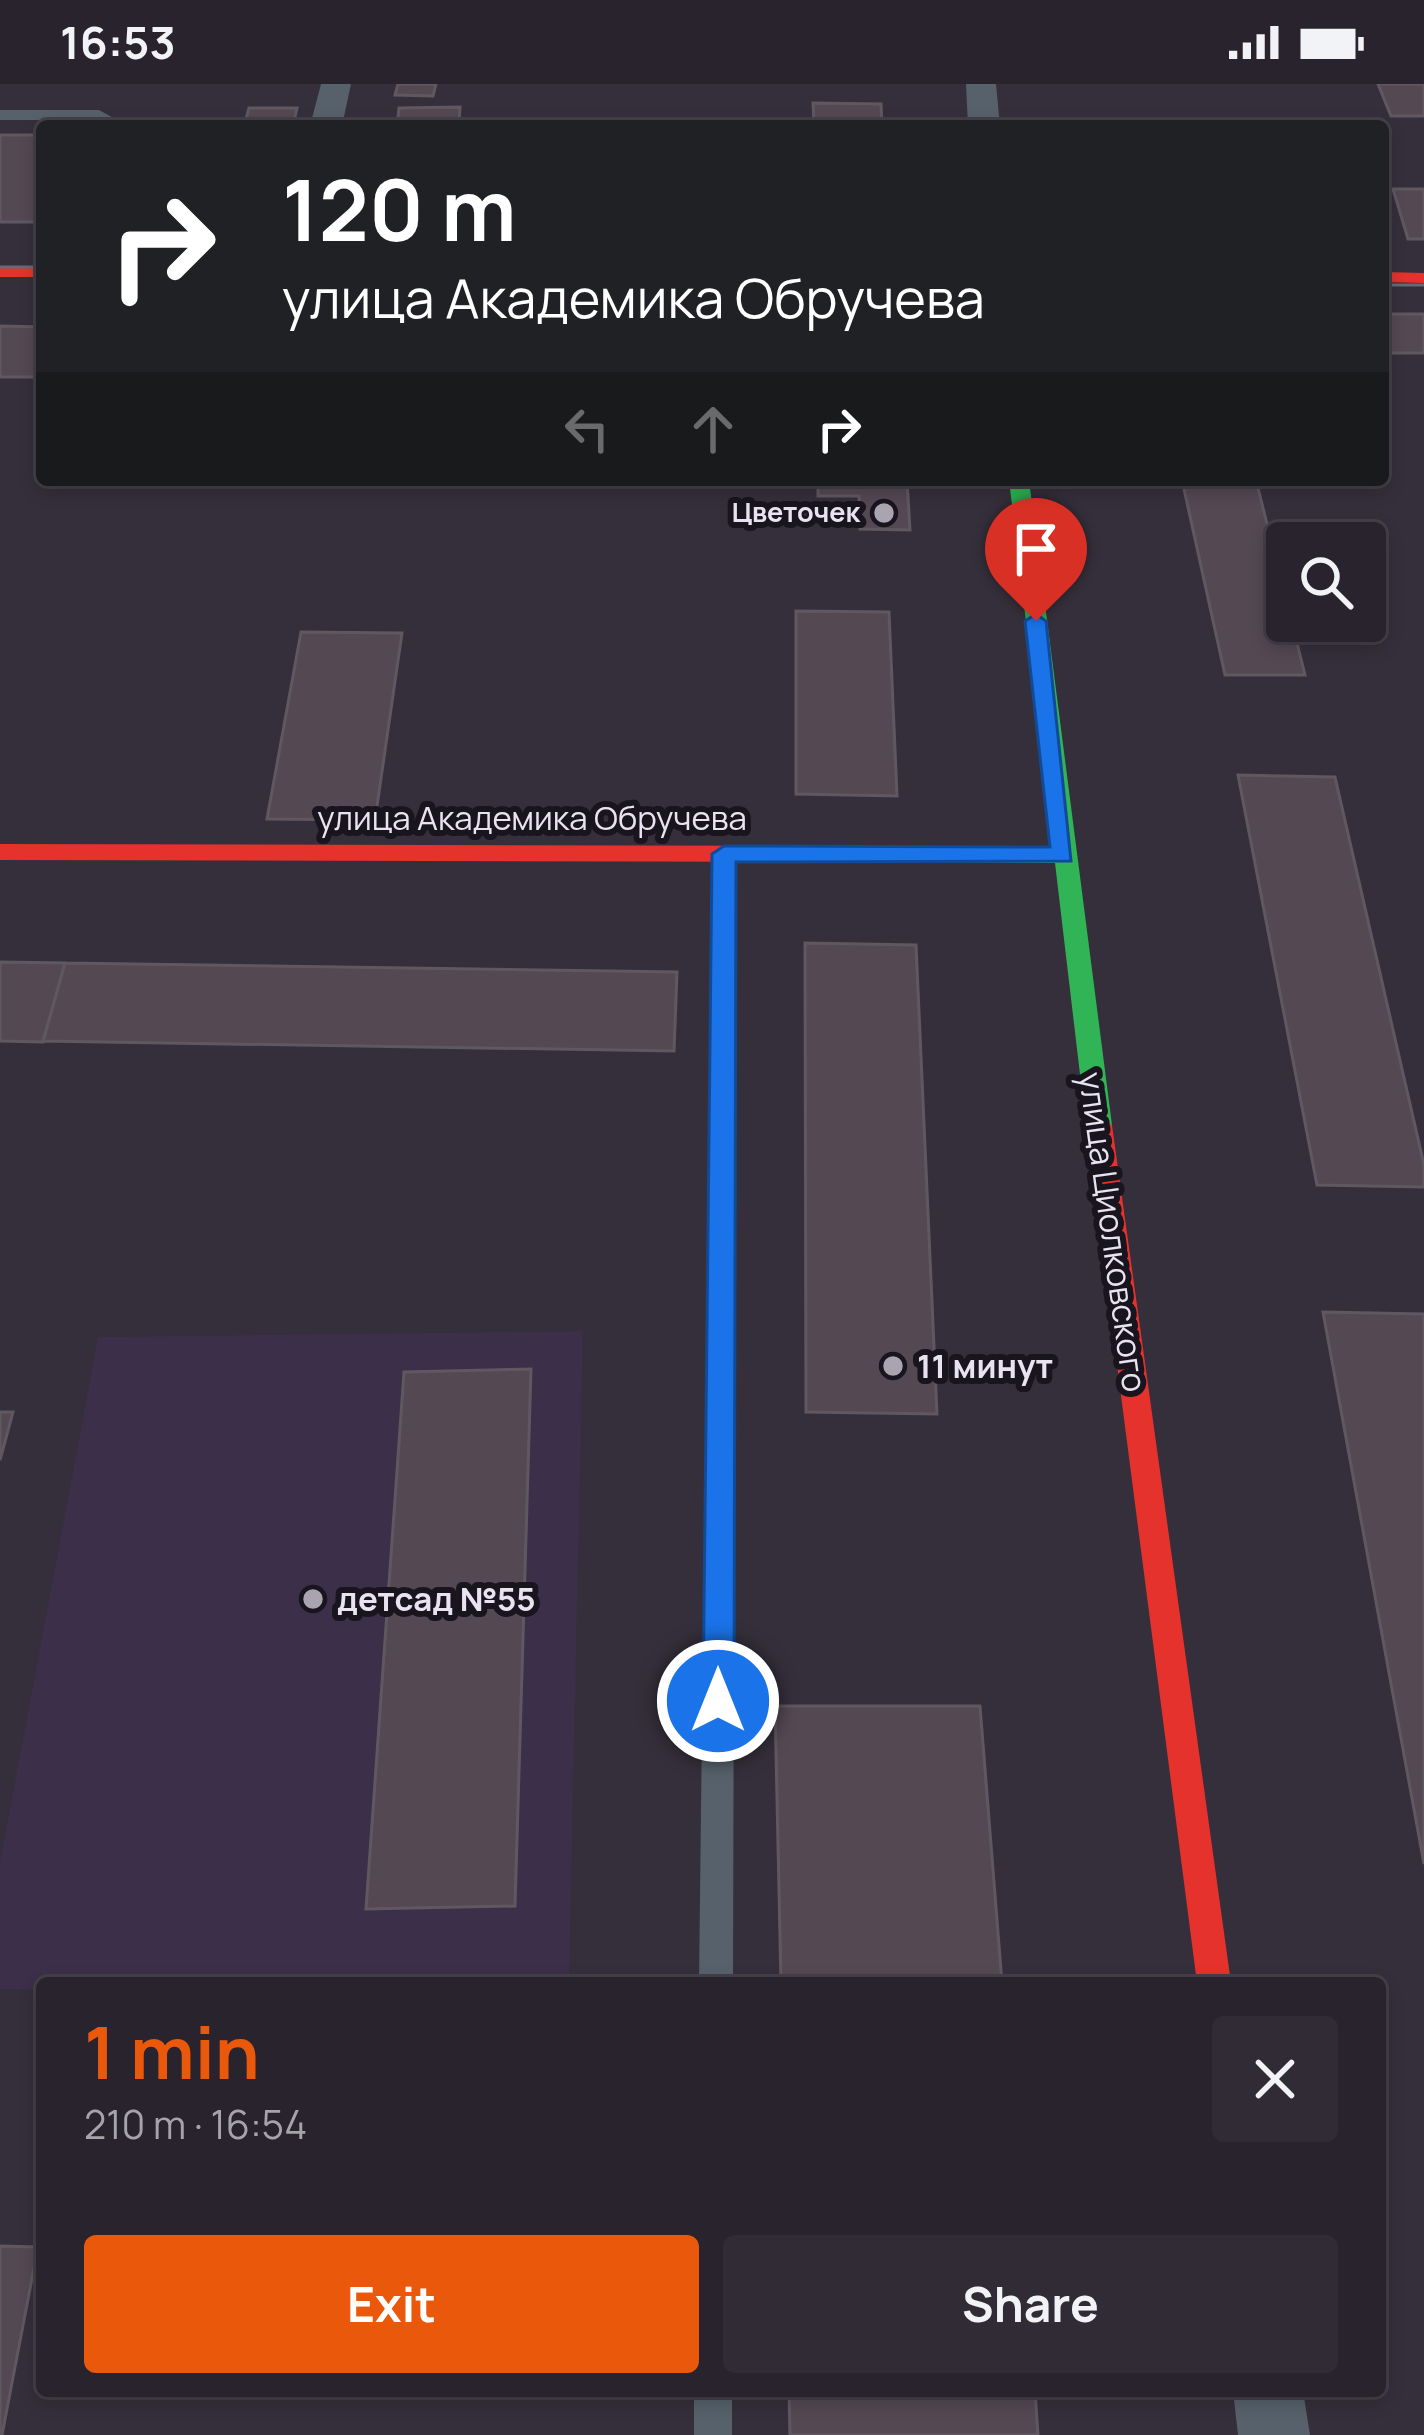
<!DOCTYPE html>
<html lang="en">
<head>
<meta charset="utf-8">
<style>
	body { margin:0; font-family:Manrope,sans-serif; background:#302b34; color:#f1f3f6; height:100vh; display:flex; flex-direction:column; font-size:45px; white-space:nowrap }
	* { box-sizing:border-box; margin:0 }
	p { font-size:39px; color:#a5a4a9 }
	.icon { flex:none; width:66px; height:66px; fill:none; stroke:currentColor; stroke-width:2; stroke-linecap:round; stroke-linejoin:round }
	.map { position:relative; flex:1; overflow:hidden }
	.panel { position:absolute; left:36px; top:1893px; width:1350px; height:420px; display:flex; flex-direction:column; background:#28232c; border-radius:12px; box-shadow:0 6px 18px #0003,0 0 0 3px #444048 }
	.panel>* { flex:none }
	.hud { position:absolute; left:36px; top:36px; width:1353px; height:366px; border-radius:12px; box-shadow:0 6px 18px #0003,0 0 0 3px #444048; background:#202124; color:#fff; overflow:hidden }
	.controls { position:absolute; left:1266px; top:438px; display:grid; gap:24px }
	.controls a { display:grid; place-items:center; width:120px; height:120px; border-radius:12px; background:#28232c; box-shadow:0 6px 18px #0003,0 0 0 3px #444048; font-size:60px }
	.pin { position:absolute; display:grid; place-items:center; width:102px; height:102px; color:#fff; margin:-123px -51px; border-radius:50% 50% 50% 0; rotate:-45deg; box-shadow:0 0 12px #0007 }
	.pin .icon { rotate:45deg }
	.me { position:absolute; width:132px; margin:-66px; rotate:0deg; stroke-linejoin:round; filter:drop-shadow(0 0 9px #0008) }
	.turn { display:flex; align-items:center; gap:42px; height:252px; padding:0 48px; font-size:54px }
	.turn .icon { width:156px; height:156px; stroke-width:2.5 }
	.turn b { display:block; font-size:84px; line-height:102px }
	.lanes { display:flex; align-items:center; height:114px; padding:0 48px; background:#0003; justify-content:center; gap:60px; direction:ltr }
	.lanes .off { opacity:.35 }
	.round { display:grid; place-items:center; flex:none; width:126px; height:126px; border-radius:12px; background:#302b34 }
	.summary { display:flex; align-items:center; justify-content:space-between; height:204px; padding:0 48px }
	h1 { font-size:72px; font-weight:700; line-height:90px; color:#ea580c }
	.cta { display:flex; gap:24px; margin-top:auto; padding:24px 48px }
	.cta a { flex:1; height:138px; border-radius:12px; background:#ea580c; color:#fff; font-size:48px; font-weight:700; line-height:138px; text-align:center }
	.cta a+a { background:#302b34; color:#f1f3f6 }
	.status { display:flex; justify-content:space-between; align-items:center; height:84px; padding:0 60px; background:#28232c; direction:ltr }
	.status svg { height:33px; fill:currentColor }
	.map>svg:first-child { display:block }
</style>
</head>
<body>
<div class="status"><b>16:53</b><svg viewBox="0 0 49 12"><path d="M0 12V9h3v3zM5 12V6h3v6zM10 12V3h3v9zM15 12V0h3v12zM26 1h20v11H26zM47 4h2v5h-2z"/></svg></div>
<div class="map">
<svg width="1424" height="2351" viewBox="0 0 1424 2351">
	<rect width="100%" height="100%" fill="#352f3b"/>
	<path fill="#3b2f49" d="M583 1247 569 1897 42 1899V1905H0V1778L98 1253Z"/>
	<path fill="#544853" stroke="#605860" stroke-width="3" d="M398 0H436L433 12 395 11Z
		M1378 0H1424V32H1391Z
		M813 19 881 20 882 42H814Z
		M460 23 459 42H397L399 24Z
		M249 24H297L293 42H244Z
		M0 51H42V138H0Z
		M1393 105H1424V155H1408Z
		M1383 230H1424V269H1383Z
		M0 242 42 243V293H0Z
		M818 396H907L910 446 860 445 859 412H818Z
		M1182 396H1256L1305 591H1225Z
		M796 527 889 528 897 712 796 710Z
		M301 548 402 549 375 736 267 735Z
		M1238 691 1335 693 1424 1081V1103L1317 1101Z
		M805 859 916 861 937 1330 806 1328Z
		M0 878 65 879 43 958 0 957Z
		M65 879 677 888 674 967 43 957Z
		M1323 1228 1424 1230V1780Z
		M531 1285 515 1822 366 1825 404 1288Z
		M0 1328H13L0 1376Z
		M775 1622H980L1002 1899H781Z
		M0 2162 38 2163 2 2351H0Z
		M789 2307H1035L1038 2351H790Z"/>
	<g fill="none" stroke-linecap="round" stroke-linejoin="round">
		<path fill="#56616b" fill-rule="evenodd" d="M0 26H99L128 42H107L96 36H0Z
			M724 762 736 770 733 1899H699L712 770Z
			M694 2307H732V2351H694Z"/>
		<path fill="#56616b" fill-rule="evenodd" d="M321 0H351L342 42H310Z
			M966 0H996L1000 42H968Z
			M1233 2307H1303L1310 2351H1238Z"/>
		<path fill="#30b455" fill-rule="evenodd" d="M1009 396H1029L1112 1041 1099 1050 1086 1041 1055 779 876 778 864 770 876 762 1053 763Z"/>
		<path fill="#e5322d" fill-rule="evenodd" d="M0 183H42V193H0Z
			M1383 188 1424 189V199L1383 198Z
			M0 760 876 762 888 770 876 778 0 776Z
			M1099 1032 1112 1041 1231 1899H1197L1086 1041Z"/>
		<path stroke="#676a73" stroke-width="3" d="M0 183H42
			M1383 201H1424"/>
	</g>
	<path fill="#1a73e8" stroke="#114b97" stroke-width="3" d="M1036 530 1046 537 1071 777 736 778 734 1617 730 1627 718 1631 707 1627 703 1617 712 770 724 762 1050 763 1025 537Z"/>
	<g fill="#aaa4b1" stroke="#19151f" stroke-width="4.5">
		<circle cx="884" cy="429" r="12"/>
		<circle cx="893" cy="1282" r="12"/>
		<circle cx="313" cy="1515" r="12"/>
	</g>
	<g text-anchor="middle" stroke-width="12" stroke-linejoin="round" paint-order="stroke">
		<g font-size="27" font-weight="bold" fill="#e9e3f1" stroke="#19151f" text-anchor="end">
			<text x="860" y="438">Цветочек</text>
		</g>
		<g font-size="33" fill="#e9e3f1" stroke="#19151f">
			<text x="532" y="746">улица Академика Обручева</text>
			<text transform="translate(1113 1148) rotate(82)" y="12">улица Циолковского</text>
		</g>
		<g font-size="33" font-weight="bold" fill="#e9e3f1" stroke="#19151f" text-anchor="start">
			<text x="917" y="1294">11 минут</text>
			<text x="337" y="1527">детсад №55</text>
		</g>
	</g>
</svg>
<div class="controls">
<a><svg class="icon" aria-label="search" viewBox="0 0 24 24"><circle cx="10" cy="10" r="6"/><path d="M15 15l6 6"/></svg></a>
</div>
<div class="pin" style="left:1036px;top:537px;background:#d93025"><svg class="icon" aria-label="arrive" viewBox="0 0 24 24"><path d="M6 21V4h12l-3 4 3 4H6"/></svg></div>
<svg class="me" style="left:718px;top:1617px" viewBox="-20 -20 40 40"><circle r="17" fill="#1a73e8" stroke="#fff" stroke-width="3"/><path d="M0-11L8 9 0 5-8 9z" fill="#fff"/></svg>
<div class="hud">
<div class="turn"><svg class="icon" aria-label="right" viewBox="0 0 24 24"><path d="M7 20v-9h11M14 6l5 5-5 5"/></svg><div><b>120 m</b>улица Академика Обручева</div></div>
<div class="lanes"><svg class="icon off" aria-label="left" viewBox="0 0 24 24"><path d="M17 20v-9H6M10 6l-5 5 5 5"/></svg><svg class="icon off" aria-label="ahead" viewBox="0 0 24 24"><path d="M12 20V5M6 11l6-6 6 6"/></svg><svg class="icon" aria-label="right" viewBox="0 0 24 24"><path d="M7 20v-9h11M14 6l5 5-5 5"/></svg></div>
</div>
<section class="panel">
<div class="summary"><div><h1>1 min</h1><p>210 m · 16:54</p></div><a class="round"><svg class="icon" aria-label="close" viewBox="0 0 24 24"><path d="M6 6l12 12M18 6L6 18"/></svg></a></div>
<div class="cta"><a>Exit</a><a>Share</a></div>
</section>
</div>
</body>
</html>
